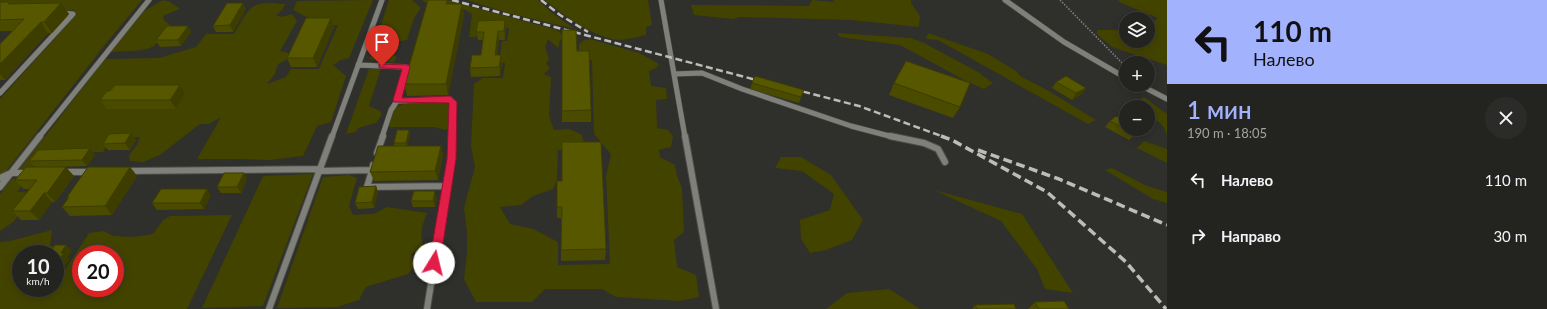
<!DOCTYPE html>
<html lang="ru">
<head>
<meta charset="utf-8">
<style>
	body { margin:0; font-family:Lato,sans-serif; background:#2b2b29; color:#f1f3f6; height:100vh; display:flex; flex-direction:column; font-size:15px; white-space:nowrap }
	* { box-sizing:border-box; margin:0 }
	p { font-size:13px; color:#a3a4a5 }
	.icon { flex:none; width:22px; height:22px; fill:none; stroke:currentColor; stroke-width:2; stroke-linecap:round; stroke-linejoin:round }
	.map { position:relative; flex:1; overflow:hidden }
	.sheet { display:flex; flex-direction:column; background:#232320; width:380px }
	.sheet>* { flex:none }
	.banner { background:#a2b2fd; color:#111; overflow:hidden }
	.controls { position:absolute; left:1119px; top:12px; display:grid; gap:8px }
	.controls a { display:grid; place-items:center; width:36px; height:36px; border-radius:50%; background:#232320; box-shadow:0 2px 10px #0003,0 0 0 1px #40403e; font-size:20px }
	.speed { position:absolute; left:12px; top:245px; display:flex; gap:8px; font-size:20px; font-weight:700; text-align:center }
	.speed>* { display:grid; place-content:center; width:52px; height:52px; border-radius:50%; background:#232320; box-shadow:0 2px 10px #0003,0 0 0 1px #40403e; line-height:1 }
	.speed small { font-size:10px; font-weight:400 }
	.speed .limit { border:6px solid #d22; background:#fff; color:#111 }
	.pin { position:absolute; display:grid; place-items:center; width:34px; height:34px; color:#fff; margin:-41px -17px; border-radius:50% 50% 50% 0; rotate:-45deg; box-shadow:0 0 4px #0007 }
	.pin .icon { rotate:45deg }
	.me { position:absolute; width:44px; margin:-22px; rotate:9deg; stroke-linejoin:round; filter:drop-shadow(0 0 3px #0008) }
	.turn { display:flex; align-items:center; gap:14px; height:84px; padding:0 20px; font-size:18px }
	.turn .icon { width:52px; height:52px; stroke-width:2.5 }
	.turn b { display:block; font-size:28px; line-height:34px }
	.round { display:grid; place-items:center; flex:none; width:42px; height:42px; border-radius:21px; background:#2b2b29 }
	.overview { display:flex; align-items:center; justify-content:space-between; height:68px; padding:0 20px }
	h1 { font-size:24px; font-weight:600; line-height:30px; color:#a2b2fd }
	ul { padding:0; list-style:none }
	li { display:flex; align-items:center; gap:12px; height:56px; padding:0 20px }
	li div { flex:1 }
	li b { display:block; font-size:15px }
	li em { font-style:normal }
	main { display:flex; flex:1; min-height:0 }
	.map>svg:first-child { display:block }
</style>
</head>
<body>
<main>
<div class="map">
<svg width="1167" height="309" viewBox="0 0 1167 309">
	<rect width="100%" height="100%" fill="#2f2f2b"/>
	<path fill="#434300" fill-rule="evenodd" d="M0 0H142L108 41 6 171 0 174V99L77 14 73 10 0 11Z
		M163 0 170 2 180 9 163 16 164 20 172 27C165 32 161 39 155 45 148 52 121 51 111 52L144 11Z
		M373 0 349 58 341 60 333 65 346 76 331 122 317 126 303 156 270 160 241 159H197L221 117 209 124H200L160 155 143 162 130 161 129 155 137 145 140 137 112 138 103 152 43 153 31 169H20L105 59 159 58 196 47 206 34H234C251 6 250 0 285 4L282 10 276 15 281 17 292 14 297 21 280 51 288 53V59L278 64 275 74 267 84 286 77 291 69H319L338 25H310L311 19 293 10 297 1Z
		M389 0H412L421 8 414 18 407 40 391 43 388 53 397 57 394 62H383L370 59Z
		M422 0H447L557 30 566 39 560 40 558 48 548 39 545 47 549 59 546 64 550 68 544 74 551 77 549 116 554 130 569 129 581 134 587 150H558L557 180 553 189 533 196 521 205 500 207 510 224 533 229 558 242V265L610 264 606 176 611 154 594 134 592 60H579V44L584 40 590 39 639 53 659 64 656 68 649 71 651 86 666 88 667 99 656 100 657 128 668 130 673 136 671 147 659 150 660 157 675 165 677 176 682 188 684 232 674 240 677 267 696 275 699 297 680 301 616 297 602 289H545L532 302H476L464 279 467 253V232L464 208 475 167 471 146 474 84 483 78H503L505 63H499L502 41H507L509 28 478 27 476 37H469L472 14 463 9 448 8 428 4Z
		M467 0H538L552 13 575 29 508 13Z
		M545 0H648L652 25 646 27V35C638 37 629 39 621 40 597 40 563 15 545 0Z
		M812 0 834 2 833 0H911V3L920 16 919 27 851 20 739 17 733 19 694 15 691 5 809 6Z
		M1118 0H1167V65L1112 47 1097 34V30H1116L1126 33V41H1148V23H1151L1158 18 1121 3Z
		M837 33 911 38 924 43 978 72 993 83 984 89 968 82 900 45 840 37Z
		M928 33 988 54 1016 71 1020 76 1047 90 1096 120 1088 124 938 40 926 39Z
		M381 68 369 106 380 111 382 114 376 123 358 128 356 132 346 134 369 69Z
		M1144 97 1167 114V137C1165 125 1159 121 1148 116V107H1137L1133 104Z
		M407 103H447L451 109 449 127 446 130 434 127H389C392 113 392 106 407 103Z
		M1144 141 1167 149V163L1137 148Z
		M781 157H801L831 175 863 220 852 240 826 250 810 253 801 239 800 220 830 210 834 194 802 171 775 168Z
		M1112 168 1147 186 1167 192V203L1153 199 1105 170Z
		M313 174 263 306 202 308 263 176Z
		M349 175 357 178 349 206 353 215 374 214 387 207 427 213C422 225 419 235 424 247L411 254 414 266 408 274 366 287 359 300 337 307 277 308 323 177Z
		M29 176 17 192 36 193 13 222 0 231V194L12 179Z
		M934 190 1022 214 1073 293 1045 289 1037 269 1001 221Z
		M232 215 187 309H0V242L10 241 52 230 50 246 59 245 54 254H21V288H55V285L89 233 104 231 113 236 133 237 153 234 163 220 170 216ZM81 254H115V288H81Z
		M889 289 920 309H826L847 293Z"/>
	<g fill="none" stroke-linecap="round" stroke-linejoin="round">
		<g stroke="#4c4c48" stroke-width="6">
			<path id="service-far1" d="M661 0 685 137
				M1005 0 1064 42 1126 78
				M358 65 406 67 397 101 450 99 453 102 452 137
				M674 74 702 73 742 89 851 126 893 137
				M1140 85 1167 99
				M0 93 73 14 61 13
				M39 137 149 0
				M332 137 382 0
				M382 137 391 110 397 101"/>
		</g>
		<g stroke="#4c4c48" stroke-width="8">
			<path id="service" d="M685 136 716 309
				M890 136 924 143 938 149 945 162
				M377 153 383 136
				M372 170 367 187 447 186
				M126 171 320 169
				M319 171 372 170 373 165
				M64 172H92
				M28 173H11L40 136
				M0 178 11 173 0 187
				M269 309 332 136
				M427 309 451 159 452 136"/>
		</g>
		<path stroke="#838380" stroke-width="1.5" stroke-dasharray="1.5 1.5" stroke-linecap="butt" d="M1060 0 1126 67"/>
		<use href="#service-far1" stroke="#80807b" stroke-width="5"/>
		<use href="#service" stroke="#80807b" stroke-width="6"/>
		<path stroke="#bcbcba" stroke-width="2.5" stroke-dasharray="7 3.5" stroke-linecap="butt" d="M452 0 764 82
			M541 0 560 15 588 32
			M793 89 859 106 944 137"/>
		<path stroke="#bcbcba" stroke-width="3.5" stroke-dasharray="9 4.5" stroke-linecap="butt" d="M941 136 952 140 1047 192 1126 262 1166 309
			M978 150 1059 179 1167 225"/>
	</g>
	<path fill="#4b4b00" d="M447 0 448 4H462L464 15 448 95 407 96 404 84Z
		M0 2H10L11 4 61 3 69 14 52 33H48L5 80H0V44L13 31H0Z
		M246 9 233 32H216L213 26Z
		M331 18 334 27 317 67H291L287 58Z
		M505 20 506 29 505 40H499L497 55H501L502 64 500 76 471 77 470 68 481 55 483 40H478L476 32Z
		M188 26 191 32 181 46 160 47 156 40Z
		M577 51 591 110V122H562V111Z
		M1056 82 1086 88 1082 94 1072 100 1052 88Z
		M752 83 804 90 799 103 750 89Z
		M894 83 960 107 953 118 889 95Z
		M185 94 176 109H107L100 100Z
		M1110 121 1140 129 1135 135 1129 140 1105 127Z
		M409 130 410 134 407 146H441L443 155 438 180 374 181 370 172 394 146V143Z
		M131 133 136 140 130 150H108L103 144Z
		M90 148 95 155 87 166 56 167 74 176 55 202H52L39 220H21L12 211 30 189H24L15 180 35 167 29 161Z
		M130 167 137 176 112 215 70 216 62 207 68 198 67 197Z
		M244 173 247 179 241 193H221L217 187Z
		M557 181 606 249 605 260 561 261V218H557Z
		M376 186 378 192 374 208 358 209 355 203Z
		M211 195 204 209 157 210 152 203Z
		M437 198 435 207H413L411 201Z
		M1035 302 1069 309H1028Z
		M975 305 1016 309H972Z"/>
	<path fill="#3d3d00" d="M61 3 69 14 52 33 44 22Z
		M243 3 246 9 233 32 230 25Z
		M462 4 464 15 448 95 446 84Z
		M331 18 334 27 317 67 313 58Z
		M505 20 506 29 505 40 504 31Z
		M41 22 48 33 5 80 0 74V64Z
		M188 26 191 32 181 46 178 40Z
		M498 31 499 40 496 64 495 55Z
		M501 55 502 64 500 76 499 67Z
		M180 85 185 94 176 109 170 100Z
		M1086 88 1082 94 1072 100 1076 93Z
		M1140 129 1135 135 1129 140Z
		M409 130 410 134 407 147 406 143Z
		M131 133 136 140 130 150 125 143Z
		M441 146 443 155 438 180 435 171Z
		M90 148 95 155 87 166 82 160Z
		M66 167 74 176 55 202 47 193Z
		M130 167 137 176 112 215 105 206Z
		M244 173 247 179 241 193 237 187Z
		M376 186 378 192 374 208 372 202Z
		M207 189 211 195 204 209 200 203Z
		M435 191 437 198 435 207 433 201Z
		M44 193 52 202 39 220 30 211Z
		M66 245 72 251 68 257 70 259 56 280 55 279V266L61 253Z"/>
	<path fill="#575700" stroke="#3d3d00" d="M428 0H447L446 4H462L446 84H404Z
		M0 2H10L8 4 61 3 44 22H41L0 64V44L24 19 0 20Z
		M227 3H243L230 25 213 26Z
		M306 18H331L313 58H287Z
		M505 20 504 31H498L495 55H501L499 67 470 68 472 55H481L484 32H476L478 21Z
		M167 26H188L178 40H156Z
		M562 30H576L577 51H589L591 110 562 111Z
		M906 61 970 83 960 107 894 83Z
		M755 76 804 90 801 97 752 83Z
		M1066 76 1086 88 1076 93 1056 82Z
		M115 85H180L170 100H100L107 91H110Z
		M1116 116 1126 122V129L1110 121Z
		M1126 129H1140L1135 134Z
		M397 130H409L406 143H394Z
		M131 133 125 143 103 144 109 134Z
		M562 142H601L606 249 561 250 562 207H557V181H562Z
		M378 146H441L435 171 370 172Z
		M90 148 82 160 29 161 38 150Z
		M26 167H66L47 193H44L30 211H12L37 180H15Z
		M88 167H130L105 206 62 207 69 197H67Z
		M224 173H244L237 187H217Z
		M376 186 372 202 355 203 359 187Z
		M161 189H207L200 203H152Z
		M414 191H435L433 201H411Z
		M55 245H66L61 253H64L55 266V254H49Z
		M1064 301 1069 309H1039L1035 302Z
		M1014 304 1016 309H977L975 305Z"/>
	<path fill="#e11d48" stroke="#92132f" d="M379 64 409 65 410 67 402 98 450 96 457 102 456 159 440 263 438 266 434 267 431 266 429 263 447 159 449 103 394 102 393 100 402 69 382 68H379Z"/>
</svg>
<div class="controls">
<a><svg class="icon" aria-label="layers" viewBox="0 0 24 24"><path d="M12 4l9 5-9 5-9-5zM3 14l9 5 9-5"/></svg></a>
<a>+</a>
<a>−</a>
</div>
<div class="speed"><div>10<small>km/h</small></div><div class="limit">20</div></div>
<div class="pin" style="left:382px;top:66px;background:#d93025"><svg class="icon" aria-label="arrive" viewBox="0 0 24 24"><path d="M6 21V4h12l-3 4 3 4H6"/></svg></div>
<svg class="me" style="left:434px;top:263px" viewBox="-20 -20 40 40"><circle r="19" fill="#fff"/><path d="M0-13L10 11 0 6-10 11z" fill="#e11d48"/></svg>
</div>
<section class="sheet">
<div class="banner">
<div class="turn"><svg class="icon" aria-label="left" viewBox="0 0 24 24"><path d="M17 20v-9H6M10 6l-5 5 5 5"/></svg><div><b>110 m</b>Налево</div></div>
</div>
<div class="overview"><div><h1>1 мин</h1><p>190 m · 18:05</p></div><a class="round"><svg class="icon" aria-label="close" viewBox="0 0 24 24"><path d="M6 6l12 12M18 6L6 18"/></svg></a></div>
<ul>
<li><svg class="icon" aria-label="left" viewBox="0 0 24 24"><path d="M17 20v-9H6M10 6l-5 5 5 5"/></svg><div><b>Налево</b></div><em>110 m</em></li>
<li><svg class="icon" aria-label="right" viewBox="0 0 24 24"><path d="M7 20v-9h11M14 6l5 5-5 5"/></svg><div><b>Направо</b></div><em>30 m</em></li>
</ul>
</section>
</main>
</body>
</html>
